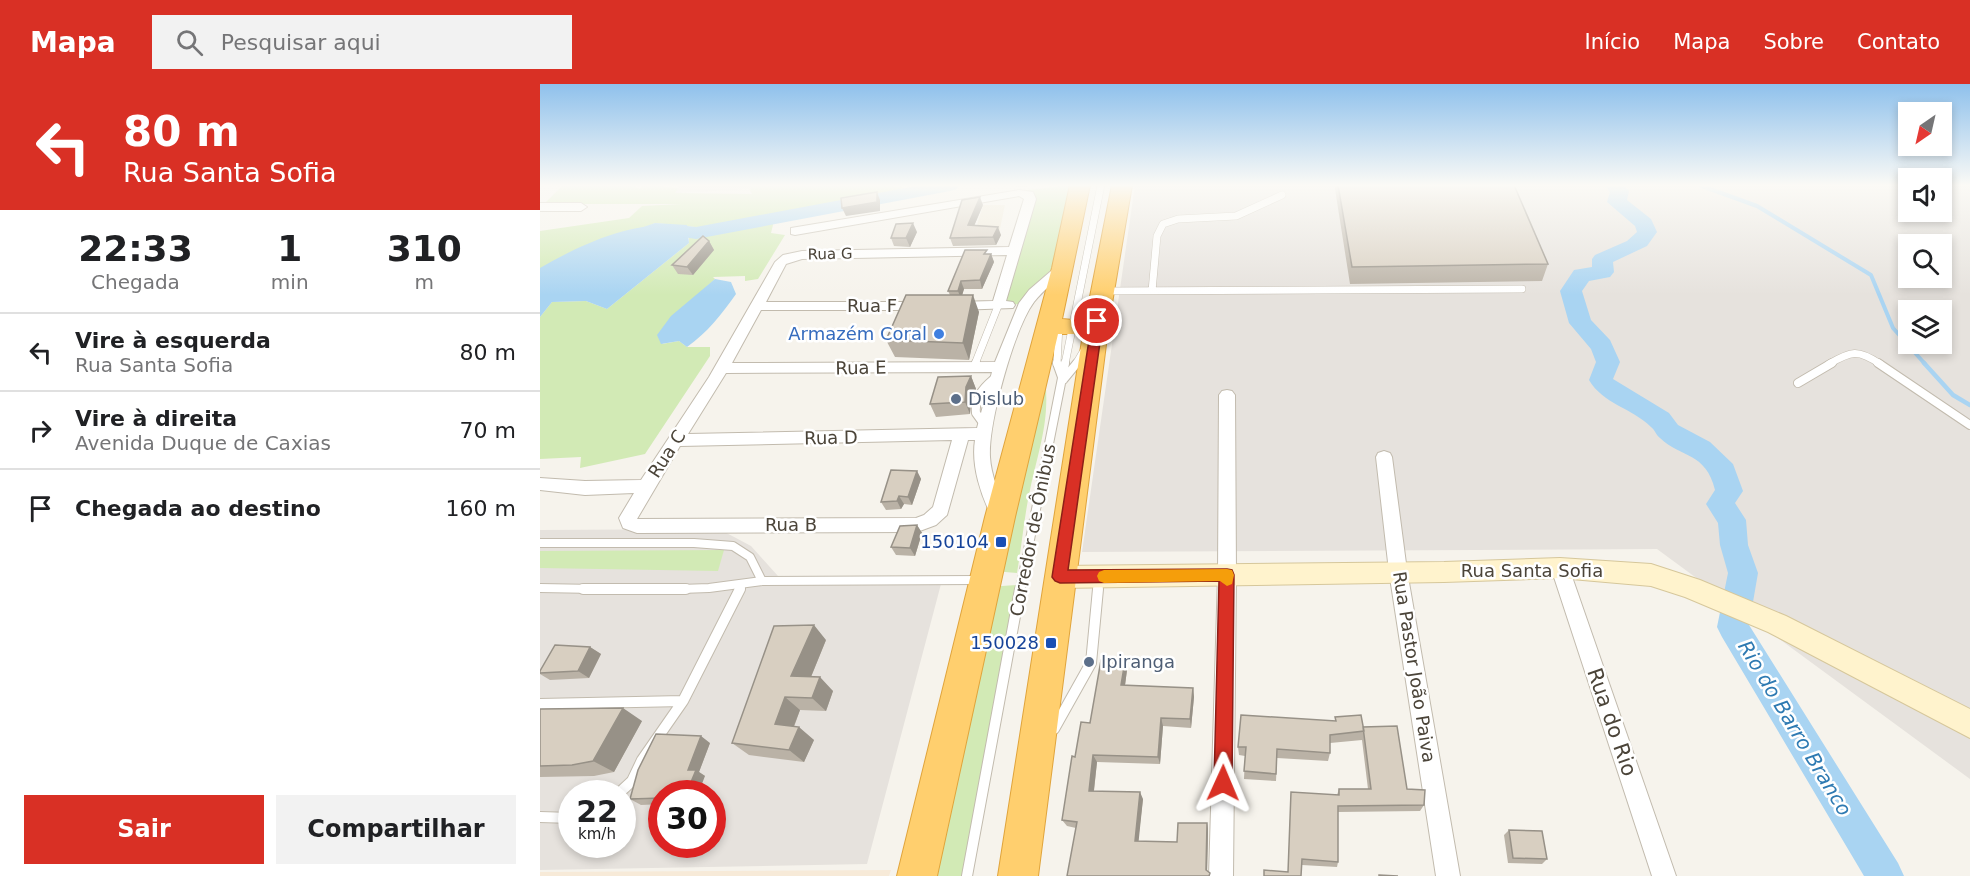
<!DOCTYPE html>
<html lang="pt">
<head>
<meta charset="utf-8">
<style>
	body { margin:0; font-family:"DejaVu Sans",sans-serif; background:#f2f2f2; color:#202124; height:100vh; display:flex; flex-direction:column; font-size:22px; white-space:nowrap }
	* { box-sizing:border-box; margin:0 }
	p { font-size:20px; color:#757577 }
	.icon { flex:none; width:33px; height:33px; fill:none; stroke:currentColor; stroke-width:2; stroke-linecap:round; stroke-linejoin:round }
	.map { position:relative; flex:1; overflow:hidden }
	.side { display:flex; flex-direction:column; background:#fff; width:540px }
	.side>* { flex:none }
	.top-card { background:#d93025; color:#fff; overflow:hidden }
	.needle { width:39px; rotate:214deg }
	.fabs { position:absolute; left:1358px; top:18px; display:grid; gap:12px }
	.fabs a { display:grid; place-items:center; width:54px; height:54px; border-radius:0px; background:#fff; box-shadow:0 3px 9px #0003; font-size:30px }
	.speed { position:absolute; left:18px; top:696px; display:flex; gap:12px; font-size:30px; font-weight:700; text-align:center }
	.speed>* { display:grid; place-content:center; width:78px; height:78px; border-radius:50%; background:#fff; box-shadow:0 3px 9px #0003; line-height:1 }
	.speed small { font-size:15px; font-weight:400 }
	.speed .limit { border:9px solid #d22; background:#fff; color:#111 }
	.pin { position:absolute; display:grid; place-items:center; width:51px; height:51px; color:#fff; margin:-26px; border:3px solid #fff; border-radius:50%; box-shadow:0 2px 6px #0007 }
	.me { position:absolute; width:66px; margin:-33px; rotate:1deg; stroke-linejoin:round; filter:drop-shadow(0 0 4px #0008) }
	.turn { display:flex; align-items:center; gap:21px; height:126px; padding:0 24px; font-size:27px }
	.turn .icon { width:78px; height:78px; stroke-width:2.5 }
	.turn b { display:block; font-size:42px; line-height:51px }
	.eta { display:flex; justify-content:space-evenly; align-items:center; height:102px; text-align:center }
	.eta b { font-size:36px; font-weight:700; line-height:42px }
	.primary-button { display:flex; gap:12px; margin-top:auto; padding:12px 24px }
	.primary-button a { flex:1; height:69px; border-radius:0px; background:#d93025; color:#fff; font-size:24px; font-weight:700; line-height:69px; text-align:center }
	.primary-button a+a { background:#f2f2f2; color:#202124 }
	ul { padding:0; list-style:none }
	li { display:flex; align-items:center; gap:18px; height:78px; padding:0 24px; border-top:2px solid #e0e0e0 }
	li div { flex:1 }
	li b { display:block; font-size:22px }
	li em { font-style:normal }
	header { display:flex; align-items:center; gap:36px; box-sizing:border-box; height:84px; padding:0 30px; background:#d93025; color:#fff }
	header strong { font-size:28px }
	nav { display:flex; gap:33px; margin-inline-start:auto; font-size:21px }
	.search { width:420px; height:54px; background:#f2f2f2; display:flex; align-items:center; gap:15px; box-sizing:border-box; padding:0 21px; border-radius:0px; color:#757577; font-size:22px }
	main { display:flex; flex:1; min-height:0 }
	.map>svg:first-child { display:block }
</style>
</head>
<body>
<header>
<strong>Mapa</strong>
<div class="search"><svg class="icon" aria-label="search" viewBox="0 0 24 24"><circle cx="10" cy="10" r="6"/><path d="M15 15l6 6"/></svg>Pesquisar aqui</div>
<nav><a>Início</a><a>Mapa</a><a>Sobre</a><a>Contato</a></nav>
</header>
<main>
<section class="side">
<div class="top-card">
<div class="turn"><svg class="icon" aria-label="left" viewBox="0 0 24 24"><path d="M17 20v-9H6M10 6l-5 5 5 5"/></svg><div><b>80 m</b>Rua Santa Sofia</div></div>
</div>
<div class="eta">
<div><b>22:33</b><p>Chegada</p></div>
<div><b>1</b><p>min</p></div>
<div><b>310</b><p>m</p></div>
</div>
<ul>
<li><svg class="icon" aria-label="left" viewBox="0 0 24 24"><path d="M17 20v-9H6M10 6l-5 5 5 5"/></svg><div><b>Vire à esquerda</b><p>Rua Santa Sofia</p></div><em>80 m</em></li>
<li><svg class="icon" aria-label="right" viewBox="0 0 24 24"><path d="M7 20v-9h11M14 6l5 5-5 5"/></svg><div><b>Vire à direita</b><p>Avenida Duque de Caxias</p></div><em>70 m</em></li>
<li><svg class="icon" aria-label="arrive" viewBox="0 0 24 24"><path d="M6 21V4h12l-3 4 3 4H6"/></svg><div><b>Chegada ao destino</b></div><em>160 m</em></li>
</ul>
<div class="primary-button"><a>Sair</a><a>Compartilhar</a></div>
</section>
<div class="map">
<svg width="1430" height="792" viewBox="0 0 1430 792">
	<rect width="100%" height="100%" fill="#f6f3ec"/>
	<path fill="#f7ead8" d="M351 786 349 792H0V788Z"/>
	<path fill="#e6e2dd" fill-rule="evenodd" d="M595 101H1368V128H1401V101H1430V695L1117 465 542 468ZM1368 160H1401V194H1368ZM1368 226H1401V260H1368Z
		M179 445 211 462 238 492 372 494 401 500 327 780 0 786V446ZM32 710H82V760H32ZM122 710H172V760H122Z"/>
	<path fill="#efe8d6" d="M443 121H465L459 149 435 148Z"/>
	<path fill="#d2eab5" d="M23 101H91L100 105 103 101 138 104 136 109 212 110 209 105 214 101 364 103 354 108 165 144 115 139 0 191V147L89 134 102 122 141 120H4Z
		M534 101 514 185 483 220 452 221 487 106Z
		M234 137 231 149 245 151 218 195 205 197V192L173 193 175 195 163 206 122 260 139 257 147 263H170V272L105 370 40 384 41 373 0 375V233L12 218 46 217 67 225 149 159V148L156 149Z
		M503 278C512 332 501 356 490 406 484 433 482 461 477 489L453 487Z
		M184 466 178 487 0 484V467Z
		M476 501 451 642 422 792H385L448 503Z"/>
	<path fill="#e5e3e0" d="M141 101H214L209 105 135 109Z"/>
	<path fill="#a9d4f2" d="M115 139 147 141 149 159 67 225 46 217 12 218 0 233V189L80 151Z
		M175 195 191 198 196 210C181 231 168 248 147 263L139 257 121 260 117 251 131 232Z"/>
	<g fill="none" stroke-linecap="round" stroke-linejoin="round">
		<path stroke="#a9d4f2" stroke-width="4" d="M1159 101 1217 122 1331 191 1353 244 1385 280"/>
		<path stroke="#a9d4f2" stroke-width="4.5" d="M1384 279 1413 311 1430 321"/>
		<path fill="#a9d4f2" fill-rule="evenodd" d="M381 101H419L417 105 410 107 156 155 131 151 102 154 48 173 8 198 0 200V184C49 156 99 134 156 143Z
			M1065 101H1084L1089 107 1087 116 1111 135 1117 148 1107 162 1073 178 1074 188 1070 193 1049 197 1042 207 1051 236 1070 256 1080 278 1073 295 1129 329 1138 341 1170 358 1193 380 1203 407 1195 419 1206 436 1208 461 1218 489 1209 541 1358 779 1364 792H1324L1182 553 1177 543 1188 489 1180 461 1178 439 1166 420 1175 406C1166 368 1141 374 1120 354 1116 351 1115 346 1111 343 1092 324 1063 320 1049 296L1056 278 1051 265 1029 239 1020 207 1034 186 1052 183V175L1055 171 1087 157 1097 148 1095 142 1067 118 1070 108Z"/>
		<g stroke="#c2bbae" stroke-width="8">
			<path id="lane-far2" d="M564 207 982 205
				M612 207 617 152 623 140 638 135 696 132 742 111
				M435 280 458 222
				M517 280 519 241
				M525 280 561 101
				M536 280 543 268
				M1289 280C1311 267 1318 265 1340 280"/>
		</g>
		<g stroke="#c2bbae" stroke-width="10">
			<path id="lane-far1" d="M517 279 523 296
				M1338 279 1430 341
				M434 283 436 279
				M523 296 537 279
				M1258 299 1292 279
				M446 343 436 329C434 312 446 301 459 291
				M0 459H154L193 462 210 473 222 497
				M557 494 558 506
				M0 504 112 506 169 504 222 497 439 496
				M199 506 202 501
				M480 506 525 279"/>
		</g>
		<g stroke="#c2bbae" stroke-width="12">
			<path id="lane" d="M43 505H146
				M0 620 143 617 200 505
				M514 645 551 579 558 505
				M78 710 92 697 102 676 143 617
				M0 733 32 734
				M427 792 480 505"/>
		</g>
		<g stroke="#c2bbae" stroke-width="2">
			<path id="street" d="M479 106 493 108 496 115 466 217 473 218 475 221 473 224 416 226 409 222 416 218 453 217 467 171 262 175 246 180 226 218H384L391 222 384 226H221L192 279 455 278 479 219 489 206 518 181H528L529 184 528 187C516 197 503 206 494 218 474 245 448 340 450 373 451 392 460 412 468 430L465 435 459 437 453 435C441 412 431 382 435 356H428L407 431 396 441 377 448 97 449 83 444 79 434 94 409 45 411 0 406V394L45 397 101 396 169 293 235 178 243 171 262 167 469 163 484 115 479 112 255 151 251 150V144ZM452 288 437 344 148 350 186 289ZM412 356 393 423 384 431 376 434 97 435 140 362Z
				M0 119H41L47 123 41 127H0Z
				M687 306 692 307 695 311 696 491 693 792H669L678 491 679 311 682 307Z
				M844 367 850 369 852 373 867 487 920 792H896L849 487 836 373 838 369Z
				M1020 476 1026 479 1029 484 1136 792H1112L1011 484 1014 479Z"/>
		</g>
		<g stroke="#d6c79b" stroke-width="2">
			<path id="secondary" d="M1020 474 1111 480 1160 496 1246 532 1430 625V654L1228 548 1145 513 1111 502 1020 494 904 498 520 504 511 500 508 493 511 486 520 482 904 478Z"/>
		</g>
		<g stroke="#e0a43c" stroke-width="2">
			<path id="highway" d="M530 101H550L522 235 533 236 546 233 572 101H592L569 237 498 792H458L543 250H518L475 433 397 792H357L445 433 512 184Z"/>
		</g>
		<use href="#lane-far2" stroke="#fff" stroke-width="7"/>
		<use href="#lane-far1" stroke="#fff" stroke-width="8"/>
		<use href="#lane" stroke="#fff" stroke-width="10"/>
		<use href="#street" fill="#fff" fill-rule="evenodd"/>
		<use href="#secondary" fill="#fff3cd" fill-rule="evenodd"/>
		<use href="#highway" fill="#ffcf6e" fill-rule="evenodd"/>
	</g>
	<path fill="#bab2a6" d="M261 101H282V102L262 101Z
		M475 101H488V102L476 103Z
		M795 101H974L1008 180 1002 197 810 200 795 105Z
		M443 121 434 142 461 151 456 161 413 162 410 154Z
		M377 148 370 163 354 162 351 154Z
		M169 157 174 166 153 191 138 190 132 181Z
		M448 170H451L454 178 442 205H424L422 211 439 228 429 276 355 273 346 256 410 211 408 207Z
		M431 292 436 305 431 316 430 330 396 333 390 320Z
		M377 387 381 395 372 421 364 420 361 425 346 426 341 418Z
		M377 441 382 449 375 472 356 471 351 463Z
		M286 556 271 593 293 607 286 627 260 626 254 643 274 656 264 678 209 671 192 659Z
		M50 563 61 570 49 594 10 596 0 590V587Z
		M587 586 585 601 653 604 654 613 651 644 623 642 620 680 557 678 554 707 603 715 598 757 637 758 667 739 668 745 667 787 670 789V792H527L536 744 527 742 522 736 535 673 550 639Z
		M0 625 102 637 74 688 54 692 0 693Z
		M795 633 823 643 867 705 884 721 880 727 798 728V778L797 783 762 781 748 787 751 708 797 711 799 705H828L822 656 790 659V669L788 677 737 674 736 697 704 695 705 672 699 671 698 663 795 637Z
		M170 659 159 688 165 692 122 710V720L101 721 90 715Z
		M969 746 1007 775 1002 780 968 779 964 751Z"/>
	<path fill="#979187" d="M337 108 340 116V127L306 132 302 124Z
		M440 113 443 121 431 149 428 141Z
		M373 139 377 148 370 163 366 154Z
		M458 143 461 151 456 161 453 153Z
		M169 157 174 166 153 191 147 183Z
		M451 170 454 178 442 205 440 196Z
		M421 197 424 205 421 215 418 207Z
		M433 211 439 228 429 276 423 259Z
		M431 292 436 305 431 316 430 330 425 318 426 303Z
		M377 387 381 395 372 421 368 413Z
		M359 412 364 420 361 425 357 417Z
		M377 441 382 449 375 472 370 464Z
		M274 541 286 556 266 605 251 592Z
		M50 563 61 570 49 594 38 587Z
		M585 577 587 586 584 609 581 601Z
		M280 593 293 607 286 627 272 614Z
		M653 604 654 613 651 644 650 635Z
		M245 613 260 626 250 652 235 640Z
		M83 624 102 637 74 688 53 677Z
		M621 634 623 642 620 680 618 673Z
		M259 643 274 656 264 678 249 666Z
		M161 652 170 659 159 688 165 692 158 710H146L148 686Z
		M553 671 557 678 553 714 549 707Z
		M600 708 603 715 598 763 595 757Z
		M667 739 668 745 667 792 666 786Z"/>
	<path fill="#d8cfc1" stroke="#979187" stroke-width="1.5" d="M798 101H974L1008 180 812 183Z
		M337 108V118L302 124 301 114Z
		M440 113 428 141 458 143 453 153 410 154 422 116Z
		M373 139 366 154H351L356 140Z
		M163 152 169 157 147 183 132 181Z
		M425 166H447L444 170H451L440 196 421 197 418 207H408Z
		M366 211H433L423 259 346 256Z
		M431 292 426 303 425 318 390 320 398 293Z
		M351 386 377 387 368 413 359 412 357 417 341 418Z
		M377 441 370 464 351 463 360 442Z
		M274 541 251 592 280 593 272 614 245 613 235 640 259 643 249 666 192 659 234 542Z
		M15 561 50 563 38 587 0 589V587Z
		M561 576 585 577 581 601 653 604 650 635 621 634 618 673 553 671 549 707 600 708 595 757 637 758 638 739H667L666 786 670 789 669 792H527L537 738 522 736 532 672 535 673 541 638 550 639Z
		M83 624 53 677 32 681 0 682V625Z
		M701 631 796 637 795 633 821 631 824 647 790 651V669L737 665 736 690 704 687 706 663H698Z
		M857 642 867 705 885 706 884 721 798 722V778L762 775 761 792H724V786L748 788 751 708 799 711V705H831L823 643Z
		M116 650 161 652 148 686H156L146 710H122V714L90 715 98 686Z
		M969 746 1002 747 1007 775 973 774Z
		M839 791 858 792H839Z"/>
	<linearGradient id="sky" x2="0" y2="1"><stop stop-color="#8fc1ec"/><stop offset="0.48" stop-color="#fbfaf6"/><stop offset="1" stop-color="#fbfaf6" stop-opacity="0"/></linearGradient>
	<rect width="1430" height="211" fill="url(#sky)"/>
	<path fill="#d93025" stroke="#8d1f18" stroke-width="1.5" d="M557 233 563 237 528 486 687 485 692 486 694 491 692 699 689 706 683 708 677 706 674 699 679 497 520 499 515 497 512 493 552 237Z"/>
	<path fill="#f59e0b" d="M687 485 692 486 694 491 692 500 687 502 680 497 564 499 559 497 557 492 559 488 564 486Z"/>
	<circle fill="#3f7fe0" stroke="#fff" stroke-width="2" cx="399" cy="250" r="6"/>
	<g fill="#5c6f8a" stroke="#fff" stroke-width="2">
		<circle cx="416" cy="315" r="6"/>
		<circle cx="549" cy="578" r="6"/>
	</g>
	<g fill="#1a4fb4" stroke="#fff" stroke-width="2">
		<rect x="455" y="452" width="12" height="12" rx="3"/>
		<rect x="505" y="553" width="12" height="12" rx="3"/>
	</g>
	<g text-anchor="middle" stroke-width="5" stroke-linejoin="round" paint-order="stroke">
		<g font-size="15" fill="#4b4439" stroke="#fff">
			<text transform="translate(290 170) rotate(-1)" y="5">Rua G</text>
		</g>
		<g font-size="18" fill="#4b4439" stroke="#fff">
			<text x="332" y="228">Rua F</text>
			<text transform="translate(321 284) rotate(-1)" y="6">Rua E</text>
			<text transform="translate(291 354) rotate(-1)" y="6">Rua D</text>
			<text transform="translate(127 370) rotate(-57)" y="6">Rua C</text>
			<text x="251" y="447">Rua B</text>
			<text transform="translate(493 446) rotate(-79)" y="6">Corredor de Ônibus</text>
			<text x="992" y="493">Rua Santa Sofia</text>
			<text transform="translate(874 583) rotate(81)" y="6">Rua Pastor João Paiva</text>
		</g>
		<g font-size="18" fill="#366cbe" stroke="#fff" text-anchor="end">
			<text x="387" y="256">Armazém Coral</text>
		</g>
		<g font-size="18" fill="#4e5e75" stroke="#fff" text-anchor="start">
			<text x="428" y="321">Dislub</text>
			<text x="561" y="584">Ipiranga</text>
		</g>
		<g font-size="18" fill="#164399" stroke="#fff" text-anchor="end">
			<text x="449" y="464">150104</text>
			<text x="499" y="565">150028</text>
		</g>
		<g font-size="20" font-style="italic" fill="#2e7ab2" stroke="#fff">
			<text transform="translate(1255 644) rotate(59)" y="7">Rio do Barro Branco</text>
		</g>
		<g font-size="21" fill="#4b4439" stroke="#fff">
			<text transform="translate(1072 638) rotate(71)" y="7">Rua do Rio</text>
		</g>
	</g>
</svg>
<div class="fabs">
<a><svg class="needle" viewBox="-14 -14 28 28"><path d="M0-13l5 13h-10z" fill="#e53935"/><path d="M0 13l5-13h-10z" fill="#757577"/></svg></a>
<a><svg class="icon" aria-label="sound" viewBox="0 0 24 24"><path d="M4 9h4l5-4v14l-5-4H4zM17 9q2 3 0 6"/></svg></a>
<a><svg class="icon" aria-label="search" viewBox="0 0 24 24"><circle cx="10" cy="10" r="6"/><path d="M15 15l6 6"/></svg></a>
<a><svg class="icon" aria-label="layers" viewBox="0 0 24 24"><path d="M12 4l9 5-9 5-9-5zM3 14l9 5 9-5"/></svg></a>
</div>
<div class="speed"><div>22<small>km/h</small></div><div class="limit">30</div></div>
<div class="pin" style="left:557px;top:237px;background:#d93025"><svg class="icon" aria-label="arrive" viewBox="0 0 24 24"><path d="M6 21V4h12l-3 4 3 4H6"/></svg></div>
<svg class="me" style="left:683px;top:699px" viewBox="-20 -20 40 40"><path d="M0-17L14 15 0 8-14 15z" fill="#d93025" stroke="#fff" stroke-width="4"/></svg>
</div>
</main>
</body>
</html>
